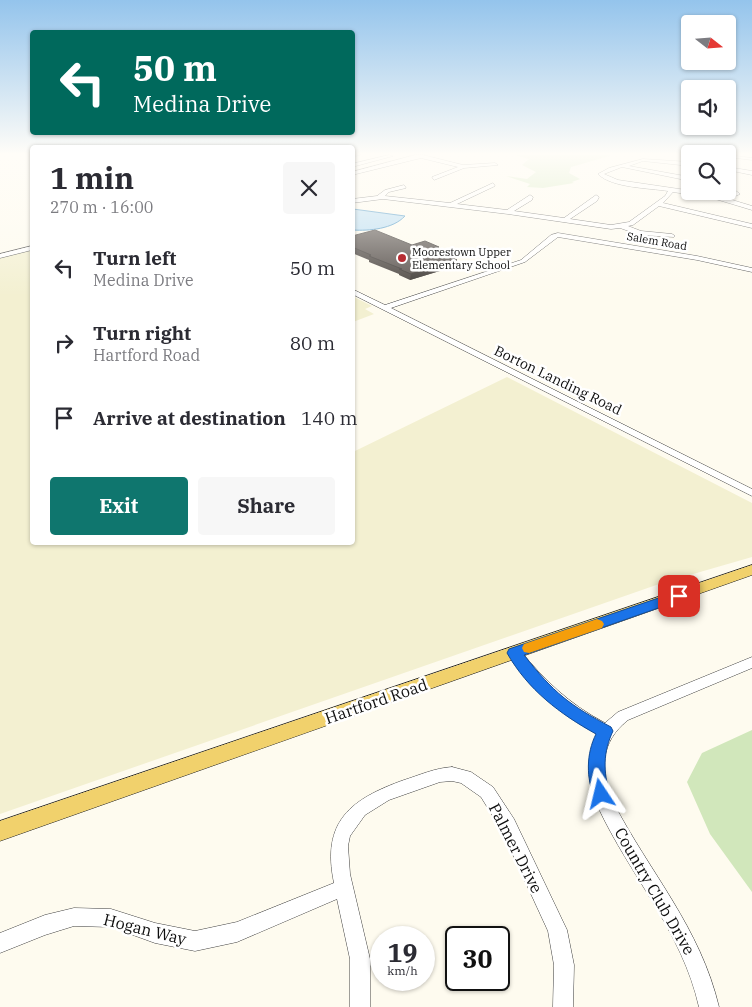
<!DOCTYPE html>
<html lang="en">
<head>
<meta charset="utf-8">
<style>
	body { margin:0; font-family:"IBM Plex Serif",serif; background:#f7f7f7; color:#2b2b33; height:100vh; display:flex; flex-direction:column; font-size:19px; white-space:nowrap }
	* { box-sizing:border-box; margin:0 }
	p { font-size:16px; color:#7c7c81 }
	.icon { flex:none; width:28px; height:28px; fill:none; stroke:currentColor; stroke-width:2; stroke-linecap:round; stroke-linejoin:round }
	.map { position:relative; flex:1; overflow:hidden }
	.sheet { position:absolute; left:30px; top:145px; width:325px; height:400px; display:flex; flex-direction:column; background:#fff; border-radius:5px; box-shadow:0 1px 4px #0004 }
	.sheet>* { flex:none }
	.top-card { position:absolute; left:30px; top:30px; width:325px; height:105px; border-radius:5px; box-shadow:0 1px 4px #0004; background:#00695c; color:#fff; overflow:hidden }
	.needle { width:32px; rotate:107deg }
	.controls { position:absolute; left:681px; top:15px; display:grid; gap:10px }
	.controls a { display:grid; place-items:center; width:55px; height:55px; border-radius:5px; background:#fff; box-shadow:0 1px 4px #0004; font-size:25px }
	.speed { position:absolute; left:370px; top:926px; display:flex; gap:10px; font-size:25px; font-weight:700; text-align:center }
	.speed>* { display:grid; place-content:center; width:65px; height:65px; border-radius:50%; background:#fff; box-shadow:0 1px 4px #0004; line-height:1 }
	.speed small { font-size:12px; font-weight:400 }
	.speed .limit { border:2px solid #111; border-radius:8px; background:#fff; color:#111 }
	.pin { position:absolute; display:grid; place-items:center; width:42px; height:42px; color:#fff; margin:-21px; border-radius:10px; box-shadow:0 2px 8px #0006 }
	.me { position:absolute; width:55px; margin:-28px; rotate:350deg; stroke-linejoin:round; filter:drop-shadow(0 0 4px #0008) }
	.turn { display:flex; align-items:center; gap:18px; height:105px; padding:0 20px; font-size:22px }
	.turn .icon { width:65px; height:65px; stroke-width:2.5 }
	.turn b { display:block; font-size:35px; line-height:42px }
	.round { display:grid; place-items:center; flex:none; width:52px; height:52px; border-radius:5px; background:#f7f7f7 }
	.summary { display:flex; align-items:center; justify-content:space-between; height:85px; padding:0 20px }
	h1 { font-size:30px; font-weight:700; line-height:38px }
	.button { display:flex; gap:10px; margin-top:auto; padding:10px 20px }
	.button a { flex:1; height:58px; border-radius:5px; background:#0f766e; color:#fff; font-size:20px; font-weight:700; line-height:58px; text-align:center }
	.button a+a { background:#f7f7f7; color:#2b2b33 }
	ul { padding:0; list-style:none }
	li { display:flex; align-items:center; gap:15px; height:75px; padding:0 20px }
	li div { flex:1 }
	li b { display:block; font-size:19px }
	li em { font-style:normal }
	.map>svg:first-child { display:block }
</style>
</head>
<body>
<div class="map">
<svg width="752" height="1007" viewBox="0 0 752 1007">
	<rect width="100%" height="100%" fill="#fefbef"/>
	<path fill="#f3f0d1" d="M32 250V542H352L353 449 355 451 507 377 752 503V557L662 583 0 814V258Z
		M352 296 372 306 365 309 374 314 353 322Z"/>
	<path fill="#d1e7bb" d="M514 155H613L571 167 569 173 580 179 572 182 574 183 543 188 527 187 530 184 506 176 527 179 536 172 522 165 529 159Z
		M752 730V892L710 834 687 782 702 753Z"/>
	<path fill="#b7dcf3" stroke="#4191c6" d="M353 209 405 216C393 229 369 231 353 230Z"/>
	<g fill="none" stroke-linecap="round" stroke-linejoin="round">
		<path stroke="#4191c6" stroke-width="1" d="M352 157 360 155"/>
		<g stroke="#414141" stroke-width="1">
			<path id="minor" d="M389 155 393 156 352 167V164Z
				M415 155H423L463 165 495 163 498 165 464 168 434 180 432 177 458 167 421 158 352 175V172Z
				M728 155 752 158V160L728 157Z
				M643 159 690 162V166L643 161 629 166 690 177V181L622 167 604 174 618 180 713 194 724 197 733 194 728 188V185L740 194 729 199 752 206V210L712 198 673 192 663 203 752 224V228L659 206 633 225 628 226 641 231 672 234 675 236 674 237 640 235 620 228 611 229 508 214 383 199 352 203V199L377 196 385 190 404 185 406 188 389 192 385 196 450 203 493 183 495 186 457 204 507 210 530 195 533 197 532 200 514 211 564 218 596 195 599 197 597 201 570 219 611 225 629 222 665 196 668 191C649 188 612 188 598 174L609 168Z
				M728 167 752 171V175L728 170Z
				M558 233 697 256 752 268V272L697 260 558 237 525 262 391 308 752 489V496L352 294V289L385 305 521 260 551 235Z
				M32 246V250L0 258V254Z
				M514 648 519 649C544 680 569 704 605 723L618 712 752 657V668L628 720C600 742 599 771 613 802 650 873 700 927 719 1007H699C682 931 630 876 598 807 587 782 585 759 597 734 559 713 535 691 509 657L507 653 509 649Z
				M452 767 471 772 493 787 514 819 567 930 574 965 573 1007H553L554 965 548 931 502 831 481 797 461 783 452 781 440 782 389 800 365 815 350 836 348 846 350 874 370 959V1007H350V959L337 899 237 942 195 951 155 943 111 927 74 926 45 935 0 953V933L45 915 74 908 111 909 155 923 195 931 237 922 334 883C321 821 351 799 404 780 420 775 435 768 452 767Z"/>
		</g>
		<g stroke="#1f1f1f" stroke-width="1">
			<path id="major" d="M752 565V575L0 841V821Z"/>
		</g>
		<use href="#minor" fill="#fff" fill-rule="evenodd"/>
		<use href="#major" fill="#f1d16c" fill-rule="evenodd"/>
	</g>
	<path fill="#4a4440" d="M352 236 412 245 457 260 456 266 410 280 399 275V274L369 262V260L352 253Z"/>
	<path fill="#3c3734" d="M439 247V252L431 249Z
		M457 260 456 266 410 280 411 274Z"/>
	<path fill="#564f4b" stroke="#3c3734" d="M375 230 412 245 425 241 439 247 431 249 457 260 411 274 399 269H402L369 256 371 255 352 247V236Z"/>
	<linearGradient id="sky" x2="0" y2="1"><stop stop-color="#94c4ec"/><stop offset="0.52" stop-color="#fffdf8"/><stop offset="1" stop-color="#fffdf8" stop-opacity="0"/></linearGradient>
	<rect width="752" height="296" fill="url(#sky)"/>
	<path fill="#1a73e8" stroke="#114b97" d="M679 591 684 592 685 596 684 599 524 655C554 693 569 705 611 727L613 731C603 752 603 772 610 794L607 799 601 802 595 799C586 778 586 754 596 734 560 714 528 690 507 653L509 649Z"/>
	<path fill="#f59e0b" d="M597 619 602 621 604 624 602 628 529 653 524 652 522 648 524 644Z"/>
	<circle fill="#b72d33" stroke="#fff" stroke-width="2" cx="402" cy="258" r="5"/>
	<g text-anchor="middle" stroke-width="5" stroke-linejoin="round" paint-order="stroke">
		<g font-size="11" fill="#0e0e0e" stroke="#fff">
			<text transform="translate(657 241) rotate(10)" y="4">Salem Road</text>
		</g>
		<g font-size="11" fill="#0e0e0e" stroke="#fff" text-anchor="start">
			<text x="412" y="256">Moorestown Upper<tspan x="412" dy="13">Elementary School</tspan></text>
		</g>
		<g font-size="14" fill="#0e0e0e" stroke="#fff">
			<text transform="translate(558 380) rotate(26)" y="5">Borton Landing Road</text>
		</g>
		<g font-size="16" fill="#0e0e0e" stroke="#fff">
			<text transform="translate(376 701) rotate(-19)" y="6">Hartford Road</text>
			<text transform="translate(516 848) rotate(63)" y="6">Palmer Drive</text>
			<text transform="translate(655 891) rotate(60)" y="6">Country Club Drive</text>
			<text transform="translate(145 929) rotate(14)" y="6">Hogan Way</text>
		</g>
	</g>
</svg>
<div class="controls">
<a><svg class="needle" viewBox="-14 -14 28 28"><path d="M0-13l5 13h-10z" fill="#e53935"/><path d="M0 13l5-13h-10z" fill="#7c7c81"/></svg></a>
<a><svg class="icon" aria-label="sound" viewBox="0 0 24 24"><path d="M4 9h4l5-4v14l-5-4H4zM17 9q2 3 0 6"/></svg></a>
<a><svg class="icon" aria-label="search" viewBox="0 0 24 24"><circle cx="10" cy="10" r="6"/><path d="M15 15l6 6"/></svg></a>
</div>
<div class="speed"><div>19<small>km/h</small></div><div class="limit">30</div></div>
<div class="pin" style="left:679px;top:596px;background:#d93025"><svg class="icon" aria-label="arrive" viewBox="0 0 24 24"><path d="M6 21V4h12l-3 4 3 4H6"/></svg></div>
<svg class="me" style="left:601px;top:794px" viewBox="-20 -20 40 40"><path d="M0-17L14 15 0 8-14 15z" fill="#1a73e8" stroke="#fff" stroke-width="4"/></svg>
<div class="top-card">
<div class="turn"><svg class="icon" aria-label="left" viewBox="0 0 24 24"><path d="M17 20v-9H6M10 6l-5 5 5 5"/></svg><div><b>50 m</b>Medina Drive</div></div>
</div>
<section class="sheet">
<div class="summary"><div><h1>1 min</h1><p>270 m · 16:00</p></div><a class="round"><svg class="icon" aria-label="close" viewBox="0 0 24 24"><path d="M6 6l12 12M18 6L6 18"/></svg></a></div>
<ul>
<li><svg class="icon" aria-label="left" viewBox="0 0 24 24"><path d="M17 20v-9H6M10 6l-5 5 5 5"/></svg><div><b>Turn left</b><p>Medina Drive</p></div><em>50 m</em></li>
<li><svg class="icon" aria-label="right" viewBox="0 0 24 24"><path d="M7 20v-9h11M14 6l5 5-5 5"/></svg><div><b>Turn right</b><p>Hartford Road</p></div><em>80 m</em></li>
<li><svg class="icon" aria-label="arrive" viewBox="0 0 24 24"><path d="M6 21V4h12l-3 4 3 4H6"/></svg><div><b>Arrive at destination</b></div><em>140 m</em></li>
</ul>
<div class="button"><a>Exit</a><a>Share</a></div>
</section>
</div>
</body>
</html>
